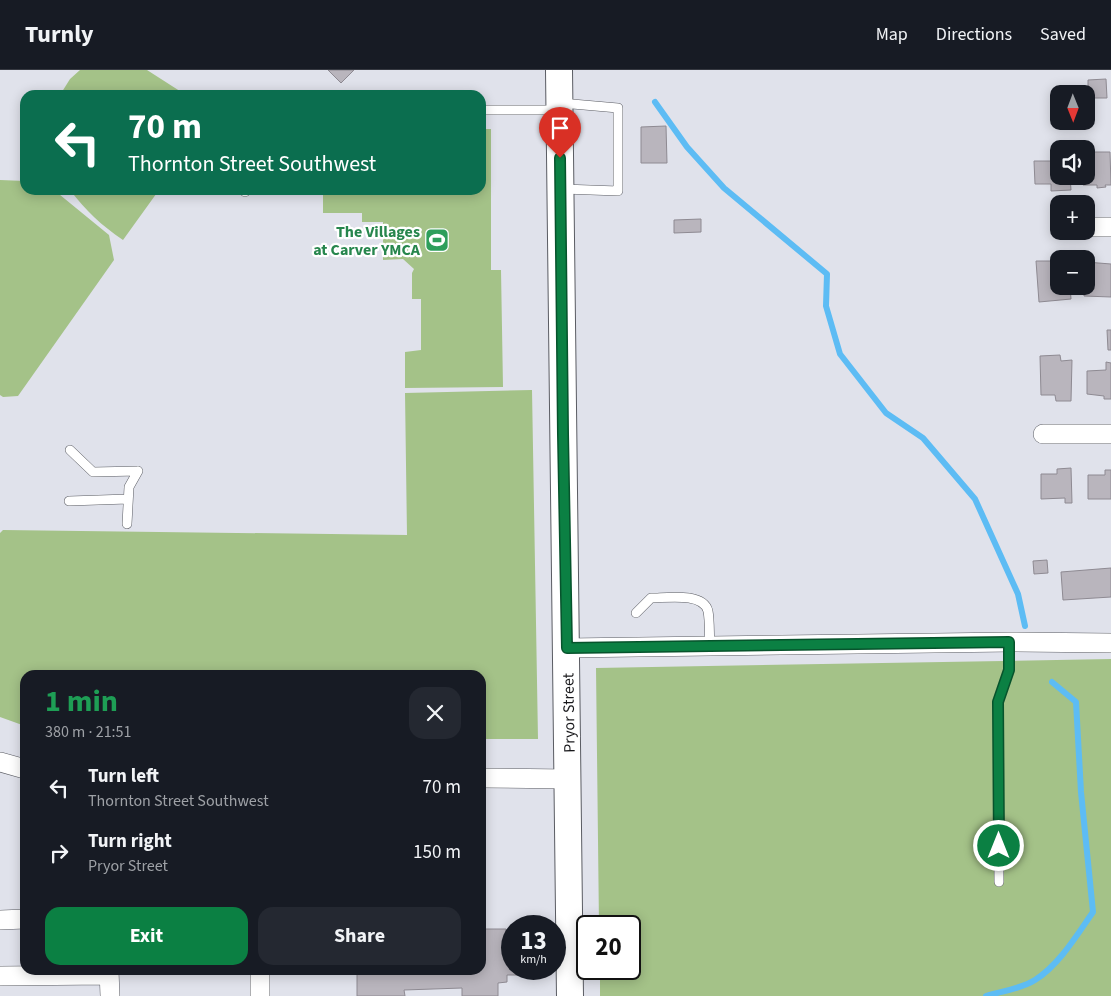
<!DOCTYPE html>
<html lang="en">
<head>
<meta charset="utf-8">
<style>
	body { margin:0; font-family:"Source Sans 3",sans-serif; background:#242831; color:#f1f3f6; height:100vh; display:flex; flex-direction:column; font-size:19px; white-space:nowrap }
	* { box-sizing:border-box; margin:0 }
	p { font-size:16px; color:#9ea1a6 }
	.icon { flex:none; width:28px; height:28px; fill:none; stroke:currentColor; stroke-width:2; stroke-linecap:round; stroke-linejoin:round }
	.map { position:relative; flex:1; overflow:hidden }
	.side { position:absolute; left:20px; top:600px; width:466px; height:305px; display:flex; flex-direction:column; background:#171b24; border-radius:15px; box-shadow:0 2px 12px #0003 }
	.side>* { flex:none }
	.hud { position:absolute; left:20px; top:20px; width:466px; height:105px; border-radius:15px; box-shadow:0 2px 12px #0003; background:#0b6e4f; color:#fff; overflow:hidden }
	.needle { width:32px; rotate:179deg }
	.fabs { position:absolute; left:1050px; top:15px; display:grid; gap:10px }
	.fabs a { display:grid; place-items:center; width:45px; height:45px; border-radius:10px; background:#171b24; box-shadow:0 2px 12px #0003; font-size:25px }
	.speed { position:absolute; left:501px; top:845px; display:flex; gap:10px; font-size:25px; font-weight:700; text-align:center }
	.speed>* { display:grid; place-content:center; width:65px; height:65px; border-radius:50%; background:#171b24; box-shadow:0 2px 12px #0003; line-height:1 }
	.speed small { font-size:12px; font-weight:400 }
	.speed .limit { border:2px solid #111; border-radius:8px; background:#fff; color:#111 }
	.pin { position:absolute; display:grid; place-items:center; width:42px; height:42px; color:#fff; margin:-51px -21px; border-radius:50% 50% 50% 0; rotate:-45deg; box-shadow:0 0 5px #0007 }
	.pin .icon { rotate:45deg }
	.me { position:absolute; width:55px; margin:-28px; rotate:0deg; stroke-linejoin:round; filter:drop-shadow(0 0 4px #0008) }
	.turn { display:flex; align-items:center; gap:18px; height:105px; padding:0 25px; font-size:22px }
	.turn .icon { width:65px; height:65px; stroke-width:2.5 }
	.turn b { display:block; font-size:35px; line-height:42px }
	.round { display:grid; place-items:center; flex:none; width:52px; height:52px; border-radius:15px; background:#242831 }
	.overview { display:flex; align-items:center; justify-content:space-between; height:85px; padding:0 25px }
	h1 { font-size:30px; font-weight:700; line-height:38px; color:#1e9e55 }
	.action { display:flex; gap:10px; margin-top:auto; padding:10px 25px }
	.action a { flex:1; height:58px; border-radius:15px; background:#0b8043; color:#fff; font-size:20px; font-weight:700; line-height:58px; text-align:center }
	.action a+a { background:#242831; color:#f1f3f6 }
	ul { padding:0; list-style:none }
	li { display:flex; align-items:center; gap:15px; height:65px; padding:0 25px }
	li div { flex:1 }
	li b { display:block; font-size:19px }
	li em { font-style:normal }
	header { display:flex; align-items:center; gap:30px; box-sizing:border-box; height:70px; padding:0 25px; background:#171b24; border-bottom:1px solid #363941 }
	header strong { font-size:24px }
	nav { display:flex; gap:28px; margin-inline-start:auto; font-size:18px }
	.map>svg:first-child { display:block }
</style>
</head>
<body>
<header>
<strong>Turnly</strong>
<nav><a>Map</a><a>Directions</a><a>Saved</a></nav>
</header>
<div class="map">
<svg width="1111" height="926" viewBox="0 0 1111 926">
	<rect width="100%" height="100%" fill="#e0e2eb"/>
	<path fill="#a4c288" d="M80 0H147L186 25H60L70 9Z
		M481 59H491V200H501L503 317 405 318V282L421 280V229H412V203L414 199 403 189 383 190V152H362V143H323V120H481Z
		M0 110 25 111V120H54L109 165 114 190 18 326 3 327 0 325Z
		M70 120H159L123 170C101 155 86 141 70 120Z
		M532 320 538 669H481V605H25V656L0 647V463L3 460 407 465 405 323Z
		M1111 589V926H600V899H630V856H599L596 598Z"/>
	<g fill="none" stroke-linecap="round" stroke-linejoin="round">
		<path stroke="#5dbcf4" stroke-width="6" d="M655 32 687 77 724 118 827 204 826 236 840 284 886 343 923 368 975 429 1018 524 1025 556
			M986 926C1002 921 1021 919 1035 910 1059 895 1077 865 1093 842L1081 722 1076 632 1052 612"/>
	</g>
	<path fill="#b9b5bd" stroke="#8e8a92" d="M328 0H354L341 13Z
		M1106 9 1107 28H1088V10Z
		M666 56 667 93H641V57Z
		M1086 82H1110L1111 115H1105L1106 117 1097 118V115H1083V106H1086Z
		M1058 83H1059V106H1070L1071 120 1051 121V114H1035L1034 91H1059Z
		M701 149V162L674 163V150Z
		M1052 188H1068L1059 189V216H1070L1071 229 1039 232 1036 191H1052Z
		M1086 192 1111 194V227L1084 226V216H1086Z
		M1107 260H1111V280H1108Z
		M1060 285 1061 291 1072 290 1071 331H1056L1055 325H1041L1040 286Z
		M1106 292 1111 293V329H1104V326L1087 324V301L1106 300Z
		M1071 398 1072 433H1065V428L1041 429V404H1057V399Z
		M1105 400H1111V429H1088V405H1105Z
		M1047 490 1048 503 1034 504 1033 491Z
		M1111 498V527L1063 530 1061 502Z
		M481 859H506V867H512V899H519V905H507V912L498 913V926H462V918L404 920 405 926H357V900H481Z"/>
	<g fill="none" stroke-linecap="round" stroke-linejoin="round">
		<g stroke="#5a5c63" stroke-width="10">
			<path id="lane" d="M561 33 618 38V121L563 119
				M481 40H558
				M245 122 247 120
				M70 380 93 402 138 401
				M69 431 128 429
				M127 454 129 417 138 401
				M636 543 651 528C666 528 703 522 708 541 710 552 709 565 710 576
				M999 812 998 632 1009 600V572"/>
		</g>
		<g stroke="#5a5c63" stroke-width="20">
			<path id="street" d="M1086 157H1111
				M1043 364H1111
				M567 578 1011 572 1111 573
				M0 692 25 699
				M481 708 568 709
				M0 850 25 849
				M109 900 110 926
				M0 906 109 905
				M260 926V900"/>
		</g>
		<g stroke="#5a5c63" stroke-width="28">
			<path id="secondary" d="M559 0 570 926"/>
		</g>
		<use href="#lane" stroke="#fff" stroke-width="9"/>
		<use href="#street" stroke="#fff" stroke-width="19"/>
		<use href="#secondary" stroke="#fff" stroke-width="26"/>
	</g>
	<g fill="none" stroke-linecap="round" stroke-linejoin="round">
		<g stroke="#07532c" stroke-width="12">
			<path id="route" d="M560 88 563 364 567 578 1009 572V600L998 632 999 776"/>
		</g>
		<use href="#route" stroke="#0b8043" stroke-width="9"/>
	</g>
	<defs>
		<g id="stadium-square" transform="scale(1.25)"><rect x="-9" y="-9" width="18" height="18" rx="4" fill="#2e9e5b" stroke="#fff"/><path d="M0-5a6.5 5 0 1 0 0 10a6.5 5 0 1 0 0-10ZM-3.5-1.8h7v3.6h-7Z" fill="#fff"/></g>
	</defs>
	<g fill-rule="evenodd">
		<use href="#stadium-square" x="437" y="170"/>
	</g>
	<g text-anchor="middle" stroke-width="4.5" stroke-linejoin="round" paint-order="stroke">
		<g font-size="16" font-weight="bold" fill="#27864d" stroke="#fff" text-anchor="end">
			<text x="420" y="167">The Villages<tspan x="420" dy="18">at Carver YMCA</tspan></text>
		</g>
		<g font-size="16" fill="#17171a" stroke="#fff">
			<text transform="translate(568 643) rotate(-91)" y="6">Pryor Street</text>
		</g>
	</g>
</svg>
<div class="fabs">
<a><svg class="needle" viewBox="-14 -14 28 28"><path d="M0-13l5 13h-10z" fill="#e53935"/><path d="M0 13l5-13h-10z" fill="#9ea1a6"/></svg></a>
<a><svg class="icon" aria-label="sound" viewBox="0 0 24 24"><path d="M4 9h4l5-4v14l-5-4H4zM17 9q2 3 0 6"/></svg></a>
<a>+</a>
<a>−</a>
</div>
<div class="speed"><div>13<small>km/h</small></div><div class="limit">20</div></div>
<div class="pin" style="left:560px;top:88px;background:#d93025"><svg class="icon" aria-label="arrive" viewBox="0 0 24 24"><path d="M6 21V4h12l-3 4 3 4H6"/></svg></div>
<svg class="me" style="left:999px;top:776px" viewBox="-20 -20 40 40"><circle r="17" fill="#0b8043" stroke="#fff" stroke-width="3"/><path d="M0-11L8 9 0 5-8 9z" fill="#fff"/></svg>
<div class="hud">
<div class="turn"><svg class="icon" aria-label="left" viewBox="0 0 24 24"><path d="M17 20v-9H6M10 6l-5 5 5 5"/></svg><div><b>70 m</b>Thornton Street Southwest</div></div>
</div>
<section class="side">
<div class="overview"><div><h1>1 min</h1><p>380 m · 21:51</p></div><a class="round"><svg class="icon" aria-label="close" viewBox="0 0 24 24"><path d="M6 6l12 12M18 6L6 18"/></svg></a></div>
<ul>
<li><svg class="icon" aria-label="left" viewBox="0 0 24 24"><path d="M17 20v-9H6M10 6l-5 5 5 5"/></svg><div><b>Turn left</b><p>Thornton Street Southwest</p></div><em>70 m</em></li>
<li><svg class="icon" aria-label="right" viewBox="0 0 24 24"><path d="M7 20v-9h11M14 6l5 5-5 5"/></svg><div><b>Turn right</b><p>Pryor Street</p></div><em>150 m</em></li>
</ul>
<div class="action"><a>Exit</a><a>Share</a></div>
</section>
</div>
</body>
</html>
